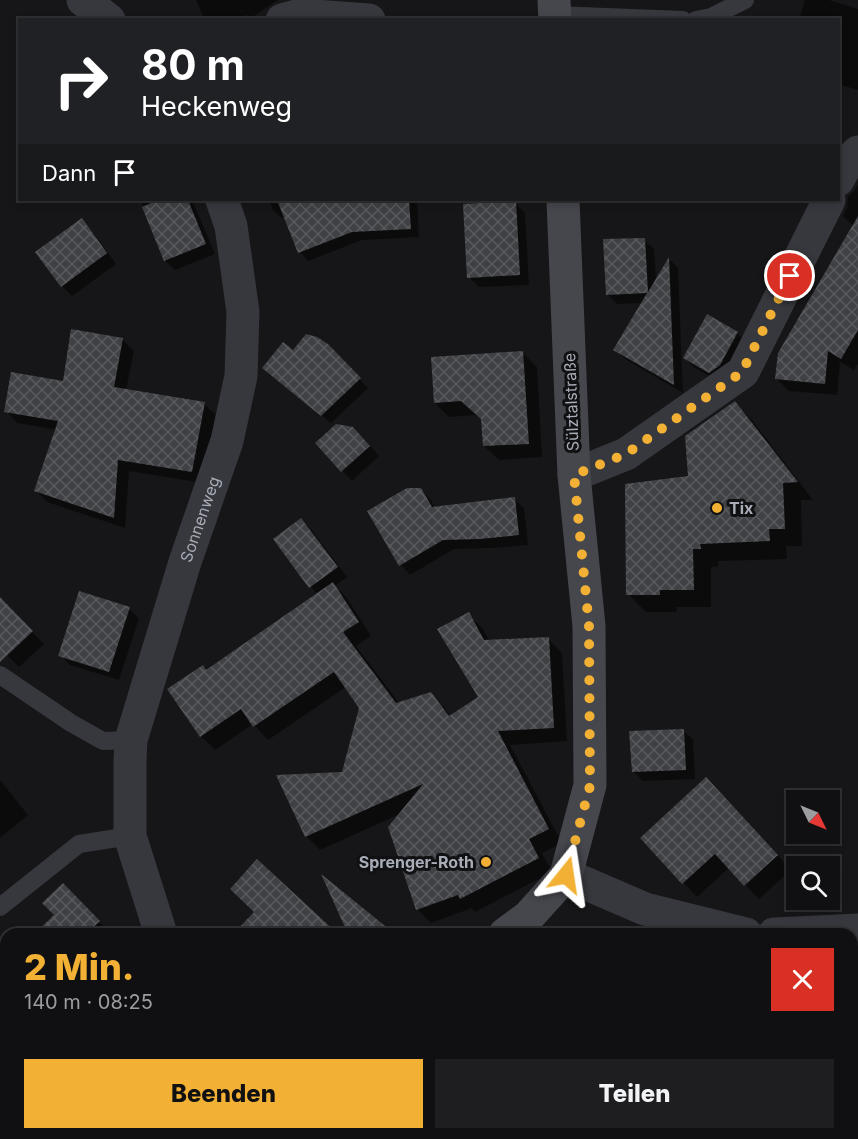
<!DOCTYPE html>
<html lang="de">
<head>
<meta charset="utf-8">
<style>
	body { margin:0; font-family:Inter,sans-serif; background:#1e1e20; color:#f1f3f6; height:100vh; display:flex; flex-direction:column; font-size:22px; white-space:nowrap }
	* { box-sizing:border-box; margin:0 }
	p { font-size:20px; color:#9c9d9f }
	.icon { flex:none; width:33px; height:33px; fill:none; stroke:currentColor; stroke-width:2; stroke-linecap:round; stroke-linejoin:round }
	.map { position:relative; flex:1; overflow:hidden }
	.sheet { position:absolute; left:0px; top:928px; width:858px; height:212px; display:flex; flex-direction:column; background:#101012; border-radius:18px 18px 0 0; box-shadow:0 3px 9px #0003,0 0 0 2px #303032 }
	.sheet>* { flex:none }
	.banner { position:absolute; left:18px; top:18px; width:822px; height:183px; border-radius:0px; box-shadow:0 3px 9px #0003,0 0 0 2px #303032; background:#202124; color:#fff; overflow:hidden }
	.needle { width:39px; rotate:133deg }
	.tools { position:absolute; left:786px; top:790px; display:grid; gap:12px }
	.tools a { display:grid; place-items:center; width:54px; height:54px; border-radius:0px; background:#101012; box-shadow:0 3px 9px #0003,0 0 0 2px #303032; font-size:30px }
	.pin { position:absolute; display:grid; place-items:center; width:51px; height:51px; color:#fff; margin:-26px; border:3px solid #fff; border-radius:50%; box-shadow:0 2px 6px #0007 }
	.me { position:absolute; width:66px; margin:-33px; rotate:15deg; stroke-linejoin:round; filter:drop-shadow(0 0 4px #0008) }
	.turn { display:flex; align-items:center; gap:21px; height:126px; padding:0 24px; font-size:27px }
	.turn .icon { width:78px; height:78px; stroke-width:2.5 }
	.turn b { display:block; font-size:42px; line-height:51px }
	.then { display:flex; align-items:center; height:57px; padding:0 24px; background:#0003; gap:12px; font-size:22px }
	.round { display:grid; place-items:center; flex:none; width:63px; height:63px; border-radius:0px; background:#1e1e20 }
	.headline { display:flex; align-items:center; justify-content:space-between; height:102px; padding:0 24px }
	h1 { font-size:36px; font-weight:800; line-height:45px; color:#f2b134 }
	.cta { display:flex; gap:12px; margin-top:auto; padding:12px 24px }
	.cta a { flex:1; height:69px; border-radius:0px; background:#f2b134; color:#111; font-size:24px; font-weight:800; line-height:69px; text-align:center }
	.cta a+a { background:#1e1e20; color:#f1f3f6 }
	.map>svg:first-child { display:block }
</style>
</head>
<body>
<div class="map">
<svg width="858" height="1139" viewBox="0 0 858 1139">
	<defs>
		<pattern id="building-cross-hatch" width="8" height="8" patternUnits="userSpaceOnUse" patternTransform="scale(1.5)"><rect width="8" height="8" fill="#404145"/><path d="M0 0l8 8M0 8l8-8" fill="none" stroke="#595a5e"/></pattern>
	</defs>
	<rect width="100%" height="100%" fill="#161618"/>
	<path fill="#0007" d="M196 0H278L251 18 247 15 237 20H205Z
		M805 0H829L858 9V90L838 84V20H799Z
		M858 185V364L854 370 840 362 837 395 789 391 777 379 854 227 843 216 847 208 848 197 855 190Z
		M144 200H192L215 254 175 270 165 261 141 201Z
		M269 200H417L419 237 362 240 308 261 300 252 286 217 282 218 273 210Z
		M515 203 525 213 529 285 479 287 469 277Z
		M82 220 91 230 116 264 72 296 62 286Z
		M644 240 654 249 656 281 669 259 678 268 683 393 625 359 615 349 643 303 617 304 607 294Z
		M737 333 747 343 719 382 694 367 685 358Z
		M122 339 134 351 126 390 204 404 216 415 203 483 129 471 125 528 47 502 35 490 57 430 17 423 6 411 64 383Z
		M327 345 368 388 331 423 272 376Z
		M523 353 537 367 542 457 499 460 484 446 483 420 476 415 449 417 435 403Z
		M735 402 752 420 813 500H801L802 546H786L787 559 718 561V566L711 567V607H676L677 612H646L628 594 690 478Z
		M363 438 379 456 352 481 317 443Z
		M421 490 431 500 435 508 514 499 524 508 528 545 491 548 454 549 410 575 401 565 369 512Z
		M301 520 311 529 347 577 335 586 347 598 371 636 356 646 399 703 430 693 444 707 451 717 480 698 468 614 482 628 490 641 548 639 562 653 567 741 510 745 562 843 542 853 552 872 475 912 472 908 431 923 417 909 400 814 320 850 306 836 344 773 361 707 346 687 268 740 253 724 215 750 201 736 207 671 318 595 311 587 275 539Z
		M0 599 44 644 19 667 2 650 0 653Z
		M129 609 139 618 119 680 70 665 60 655Z
		M683 730 693 740 695 779 643 781 633 771Z
		M0 780 28 815 0 838Z
		M720 793 791 870 759 899 729 868 697 897 642 838Z
		M325 879 381 925 391 934H350Z
		M63 885 111 934H36L56 915Z
		M325 925 317 934H247L241 929Z
		M6 964V1025L0 1019V970Z
		M852 984H858V1120L852 1121Z
		M6 1032V1046L0 1040V1038Z
		M90 1134H219L215 1139H178L174 1136 171 1139H95Z
		M508 1134H546L550 1139H512Z
		M672 1134H709L706 1139H683Z"/>
	<path fill="url(#building-cross-hatch)" d="M158 200H188L206 244 164 261 142 207Z
		M277 200H409L411 229 352 232 298 253Z
		M516 201 520 275 467 278 463 204Z
		M858 216V330L841 359 828 351 825 384 775 379 778 353Z
		M82 218 107 253 61 287 35 252Z
		M645 238 648 292 669 257 674 385 613 350 647 293 606 295 603 239Z
		M707 314 738 332 720 365 709 373 683 358Z
		M71 329 123 338 114 387 205 402 192 472 118 460 114 518 34 491 58 421 4 412 11 372 63 381Z
		M306 334 317 337 328 344 361 378 321 416 262 368 283 342 293 350Z
		M523 351 529 444 483 446 481 419 461 401 434 403 431 357Z
		M735 401 798 482 783 483 785 529H769L770 541 700 544 701 549H693L694 590H660V595H626L625 484 688 476 685 436Z
		M336 424 353 427 370 446 341 472 315 443Z
		M407 488H421L432 507 515 497 519 535 480 539 443 540 399 566 367 511Z
		M301 518 338 567 309 588 273 539Z
		M333 582 359 622 343 632 396 703 431 692 449 716 478 697 437 629 469 612 484 640 549 637 554 728 498 731 549 829 529 839 539 858 460 899 458 895 416 910 388 827 423 784 305 837 276 775 342 772 359 708 334 672 253 727 241 709 200 737 167 689 203 665 206 670Z
		M79 591 130 607 109 672 58 656Z
		M0 597 33 631 0 662Z
		M684 729 686 770 632 772 629 731Z
		M706 777 778 855 744 886 715 854 682 884 640 838Z
		M257 859 338 934H233L254 912 230 889Z
		M321 874 395 934H348Z
		M63 883 100 921 86 934H34L54 915 42 903Z"/>
	<g fill="none" stroke-linecap="round" stroke-linejoin="round">
		<path stroke="#37383d" stroke-width="18" d="M555 15 683 20
			M696 20 711 17 745 0
			M0 675 71 723 103 741 131 740
			M0 907 79 844 130 836
			M489 1134 490 1139"/>
		<g stroke="#37383d" stroke-width="33">
			<path d="M83 0 109 20"/>
			<path d="M282 20 300 15 369 20"/>
			<path d="M838 180 848 161 858 152"/>
			<path d="M574 475 626 454 743 372 829 200"/>
			<path d="M566 875 645 909 746 934"/>
			<path id="s1" d="M161 934 130 836V761L131 740 185 562 227 441 241 376 243 312 231 226 222 200"/>
			<path d="M774 934 858 930"/>
			<path d="M291 1134 292 1139"/>
		</g>
		<path stroke="#45474d" stroke-width="33" d="M554 0 555 20
			M505 934 528 917 566 875 590 785 589 626 574 475 563 200
			M254 1139 259 1134"/>
	</g>
	<g fill="none" stroke-linecap="round" stroke-linejoin="round">
		<path stroke="#f2b134" stroke-width="10" stroke-dasharray="0 18" d="M566 875 590 786 589 626 574 475 626 454 742 372 790 276"/>
	</g>
	<g fill="#f2b134" stroke="#111113" stroke-width="2">
		<circle cx="717" cy="508" r="6"/>
		<circle cx="486" cy="862" r="6"/>
	</g>
	<g text-anchor="middle" stroke-width="6" stroke-linejoin="round" paint-order="stroke">
		<g font-size="16" fill="#a8adb8" stroke="#111113">
			<text transform="translate(571 402) rotate(-92)" y="6">Sülztalstraße</text>
			<text dy="6" stroke="none"><textPath href="#s1" startOffset="430">Sonnenweg</textPath></text>
		</g>
		<g font-size="16" font-weight="bold" fill="#a8adb8" stroke="#111113" text-anchor="start">
			<text x="729" y="514">Tix</text>
			<text x="474" y="868" text-anchor="end">Sprenger-Roth</text>
		</g>
	</g>
</svg>
<div class="tools">
<a><svg class="needle" viewBox="-14 -14 28 28"><path d="M0-13l5 13h-10z" fill="#e53935"/><path d="M0 13l5-13h-10z" fill="#9c9d9f"/></svg></a>
<a><svg class="icon" aria-label="search" viewBox="0 0 24 24"><circle cx="10" cy="10" r="6"/><path d="M15 15l6 6"/></svg></a>
</div>
<div class="pin" style="left:790px;top:276px;background:#d93025"><svg class="icon" aria-label="arrive" viewBox="0 0 24 24"><path d="M6 21V4h12l-3 4 3 4H6"/></svg></div>
<svg class="me" style="left:566px;top:875px" viewBox="-20 -20 40 40"><path d="M0-17L14 15 0 8-14 15z" fill="#f2b134" stroke="#fff" stroke-width="4"/></svg>
<div class="banner">
<div class="turn"><svg class="icon" aria-label="right" viewBox="0 0 24 24"><path d="M7 20v-9h11M14 6l5 5-5 5"/></svg><div><b>80 m</b>Heckenweg</div></div>
<div class="then">Dann<svg class="icon" aria-label="arrive" viewBox="0 0 24 24"><path d="M6 21V4h12l-3 4 3 4H6"/></svg></div>
</div>
<section class="sheet">
<div class="headline"><div><h1>2 Min.</h1><p>140 m · 08:25</p></div><a class="round" style="background:#d93025;color:#fff"><svg class="icon" aria-label="close" viewBox="0 0 24 24"><path d="M6 6l12 12M18 6L6 18"/></svg></a></div>
<div class="cta"><a>Beenden</a><a>Teilen</a></div>
</section>
</div>
</body>
</html>
